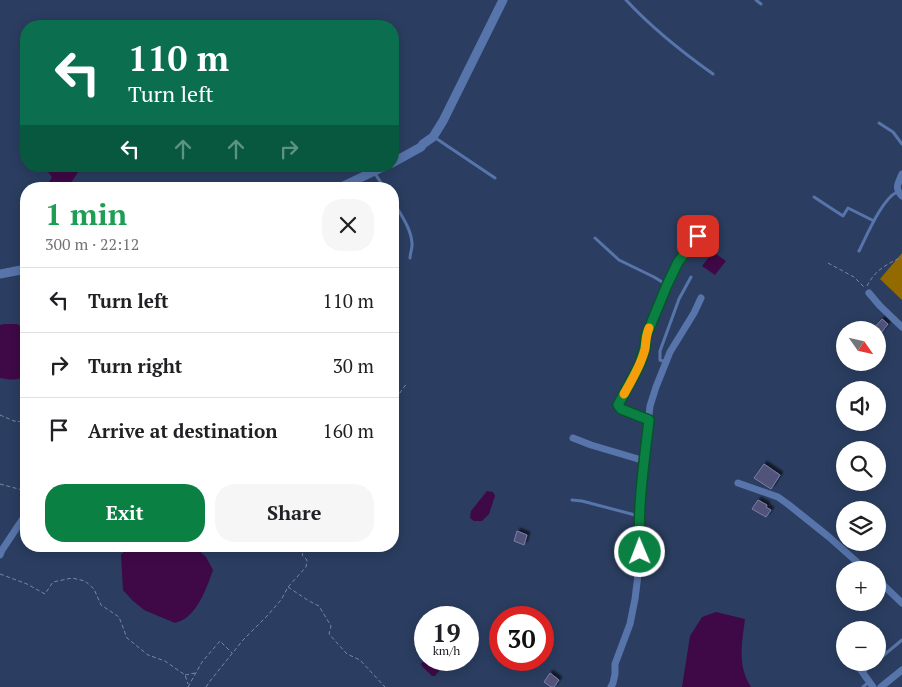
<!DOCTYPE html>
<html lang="en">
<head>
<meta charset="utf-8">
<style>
	body { margin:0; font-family:"PT Serif",serif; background:#f6f6f6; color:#202124; height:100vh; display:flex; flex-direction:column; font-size:19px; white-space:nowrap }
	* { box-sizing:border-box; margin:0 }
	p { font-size:16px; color:#757577 }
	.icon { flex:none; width:28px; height:28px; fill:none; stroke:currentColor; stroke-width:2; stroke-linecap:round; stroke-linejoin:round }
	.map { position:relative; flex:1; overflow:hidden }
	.sheet { position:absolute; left:20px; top:182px; width:379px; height:370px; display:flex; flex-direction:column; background:#fff; border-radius:20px; box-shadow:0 2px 12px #0003 }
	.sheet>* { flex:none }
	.top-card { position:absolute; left:20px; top:20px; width:379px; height:152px; border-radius:20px; box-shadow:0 2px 12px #0003; background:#0b6e4f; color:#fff; overflow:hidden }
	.needle { width:32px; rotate:124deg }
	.buttons { position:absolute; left:836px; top:321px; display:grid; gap:10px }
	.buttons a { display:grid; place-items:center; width:50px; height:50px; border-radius:50%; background:#fff; box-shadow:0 2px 12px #0003; font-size:25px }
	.speed { position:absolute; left:414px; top:606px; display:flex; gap:10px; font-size:25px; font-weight:700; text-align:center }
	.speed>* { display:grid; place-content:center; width:65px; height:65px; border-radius:50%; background:#fff; box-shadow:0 2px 12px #0003; line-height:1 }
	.speed small { font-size:12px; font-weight:400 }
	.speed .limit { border:8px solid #d22; background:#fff; color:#111 }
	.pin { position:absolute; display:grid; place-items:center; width:42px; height:42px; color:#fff; margin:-21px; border-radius:10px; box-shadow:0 2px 8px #0006 }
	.me { position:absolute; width:55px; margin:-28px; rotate:359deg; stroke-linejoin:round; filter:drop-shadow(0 0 4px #0008) }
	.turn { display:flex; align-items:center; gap:18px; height:105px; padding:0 25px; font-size:22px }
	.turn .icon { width:65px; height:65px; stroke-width:2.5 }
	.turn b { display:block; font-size:35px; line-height:42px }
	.lanes { display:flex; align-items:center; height:48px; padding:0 25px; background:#0003; justify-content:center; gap:25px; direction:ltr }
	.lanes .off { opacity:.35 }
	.round { display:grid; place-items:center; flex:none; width:52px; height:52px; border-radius:20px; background:#f6f6f6 }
	.summary { display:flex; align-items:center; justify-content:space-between; height:85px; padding:0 25px }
	h1 { font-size:30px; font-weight:600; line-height:38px; color:#1e9e55 }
	.button { display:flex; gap:10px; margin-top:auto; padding:10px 25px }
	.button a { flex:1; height:58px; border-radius:20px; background:#0b8043; color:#fff; font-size:20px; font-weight:600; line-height:58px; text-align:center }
	.button a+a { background:#f6f6f6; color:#202124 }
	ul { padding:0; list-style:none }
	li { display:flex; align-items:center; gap:15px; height:65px; padding:0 25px; border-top:1px solid #e0e0e0 }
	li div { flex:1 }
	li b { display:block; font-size:19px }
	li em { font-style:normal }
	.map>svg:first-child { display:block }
</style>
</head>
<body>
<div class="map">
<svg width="902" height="687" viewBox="0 0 902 687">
	<defs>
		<filter id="shadow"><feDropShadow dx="3" dy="-3" stdDeviation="1" flood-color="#0009"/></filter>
	</defs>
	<rect width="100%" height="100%" fill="#2b3e61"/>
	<path fill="#936a00" d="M902 253V300L880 279Z"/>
	<path fill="#3f0947" d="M52 166H82L67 189H45L52 177 48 172Z
		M713 252 726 261 715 275 702 266Z
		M5 324H17L26 330V375C20 381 8 380 0 378V325Z
		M487 491 493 492 495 496 489 514 482 521H474L470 518 471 511Z
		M129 546H194L206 557 213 570C207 587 200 607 186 618 183 620 178 622 175 623L144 610 132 600 123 590 121 555Z
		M716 612 745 619C742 643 737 666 751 687H682L690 636 702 617Z
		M425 659V660H447L435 676H432L422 666 421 664Z"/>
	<path fill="#51527a" stroke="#7b7da8" filter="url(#shadow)" d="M882 319 888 324 881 333 874 328Z
		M764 464 780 475 771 489 754 478Z
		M758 500 767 505 766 507 771 510 766 517 752 509Z
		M517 531 527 535 524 545 514 541Z
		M550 673 559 680 554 687H551L544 682Z"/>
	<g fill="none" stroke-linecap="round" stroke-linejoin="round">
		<path stroke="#7787a4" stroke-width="1" stroke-dasharray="4 2.5" stroke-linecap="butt" d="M828 263 854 277 864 287
			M867 286C875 270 887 264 902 257
			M392 404 407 383
			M0 415 14 421 26 422
			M0 484 26 491
			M0 574 27 584 45 594 53 582 72 578 85 581 94 589 101 605 119 617 127 638 148 655 165 661 185 675 188 684
			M288 587 309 601 319 606 331 626 329 634 347 654 360 660 385 687
			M185 675 195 673
			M188 687 202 662 220 641 232 653
			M206 687 210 681 243 640 267 616 281 600 288 587 306 567 307 560 302 555 306 546"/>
		<path stroke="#5774ab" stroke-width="3" d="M626 0C652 28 682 52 713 74
			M756 0 761 4
			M879 123 893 132 902 144
			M434 137 495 178
			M374 172 385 189
			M814 197 843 216 848 208 874 221
			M392 201C400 212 413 232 412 246 412 249 410 254 410 258
			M595 238 619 260 654 277 667 285
			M859 251C867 235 882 199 897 192
			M679 262 699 236
			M665 362 660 360V351L679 299 691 277
			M572 500 582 501 639 516
			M878 660 902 640
			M863 673 875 662
			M863 687 869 682"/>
		<path stroke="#5774ab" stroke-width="7" d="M902 174C898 184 894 188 902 196
			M869 293 880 306 902 327
			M649 420 621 409 618 405 640 363 645 347 646 335 667 285 678 262
			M573 438 591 445 645 461
			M738 483 778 497 789 505 829 537 866 570
			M0 555 2 550 26 514
			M878 580 902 603
			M858 666 873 687
			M611 687 613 683 615 674V664L630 624 635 599 639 567V521L641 485 650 406 656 387 670 352 694 313 701 298
			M881 687 902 670"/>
		<path stroke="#5774ab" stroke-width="9" d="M392 163 421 147 423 144 433 137 443 121 503 0
			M337 189 385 166
			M0 274 26 269"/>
	</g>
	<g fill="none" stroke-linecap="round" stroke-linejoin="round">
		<g stroke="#07532c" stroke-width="12">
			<path id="route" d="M640 552C637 508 644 464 649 420L621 409 618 405 640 364 645 347 646 336 667 285 678 262 698 236"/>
		</g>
		<use href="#route" stroke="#0b8043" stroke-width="9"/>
		<path stroke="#f59e0b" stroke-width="9" d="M624 394C632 380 641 365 645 349 646 342 646 335 649 328"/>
	</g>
</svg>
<div class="buttons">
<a><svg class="needle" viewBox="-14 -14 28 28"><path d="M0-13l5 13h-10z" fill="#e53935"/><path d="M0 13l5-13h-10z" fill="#757577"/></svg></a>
<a><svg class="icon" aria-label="sound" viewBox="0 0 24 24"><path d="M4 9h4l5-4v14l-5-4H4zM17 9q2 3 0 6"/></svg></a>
<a><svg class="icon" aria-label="search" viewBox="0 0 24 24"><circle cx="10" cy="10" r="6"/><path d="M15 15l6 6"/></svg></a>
<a><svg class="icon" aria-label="layers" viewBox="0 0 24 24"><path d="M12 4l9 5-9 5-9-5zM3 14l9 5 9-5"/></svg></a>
<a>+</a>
<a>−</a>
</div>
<div class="speed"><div>19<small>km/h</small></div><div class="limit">30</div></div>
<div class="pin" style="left:698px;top:236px;background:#d93025"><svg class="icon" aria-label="arrive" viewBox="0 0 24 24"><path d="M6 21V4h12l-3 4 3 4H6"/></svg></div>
<svg class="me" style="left:640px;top:552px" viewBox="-20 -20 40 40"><circle r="17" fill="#0b8043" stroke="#fff" stroke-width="3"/><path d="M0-11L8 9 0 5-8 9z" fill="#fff"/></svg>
<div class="top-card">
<div class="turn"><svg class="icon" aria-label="left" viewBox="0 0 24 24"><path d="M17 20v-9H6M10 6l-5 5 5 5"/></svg><div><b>110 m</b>Turn left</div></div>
<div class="lanes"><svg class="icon" aria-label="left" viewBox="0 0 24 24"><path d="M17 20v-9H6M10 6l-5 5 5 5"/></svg><svg class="icon off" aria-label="ahead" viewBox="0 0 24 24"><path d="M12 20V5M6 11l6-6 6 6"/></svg><svg class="icon off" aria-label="ahead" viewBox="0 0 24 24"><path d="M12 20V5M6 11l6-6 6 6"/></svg><svg class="icon off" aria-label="right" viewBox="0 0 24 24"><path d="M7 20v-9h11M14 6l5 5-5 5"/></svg></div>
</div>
<section class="sheet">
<div class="summary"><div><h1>1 min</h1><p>300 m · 22:12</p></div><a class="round"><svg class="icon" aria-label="close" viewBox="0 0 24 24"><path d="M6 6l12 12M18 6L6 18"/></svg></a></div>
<ul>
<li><svg class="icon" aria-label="left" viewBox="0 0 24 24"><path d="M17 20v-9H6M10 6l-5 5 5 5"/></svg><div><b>Turn left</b></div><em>110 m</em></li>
<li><svg class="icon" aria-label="right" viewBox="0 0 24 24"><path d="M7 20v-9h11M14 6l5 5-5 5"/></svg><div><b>Turn right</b></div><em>30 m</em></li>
<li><svg class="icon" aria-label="arrive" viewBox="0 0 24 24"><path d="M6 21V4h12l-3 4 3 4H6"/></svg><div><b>Arrive at destination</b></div><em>160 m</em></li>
</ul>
<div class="button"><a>Exit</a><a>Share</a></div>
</section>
</div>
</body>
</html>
